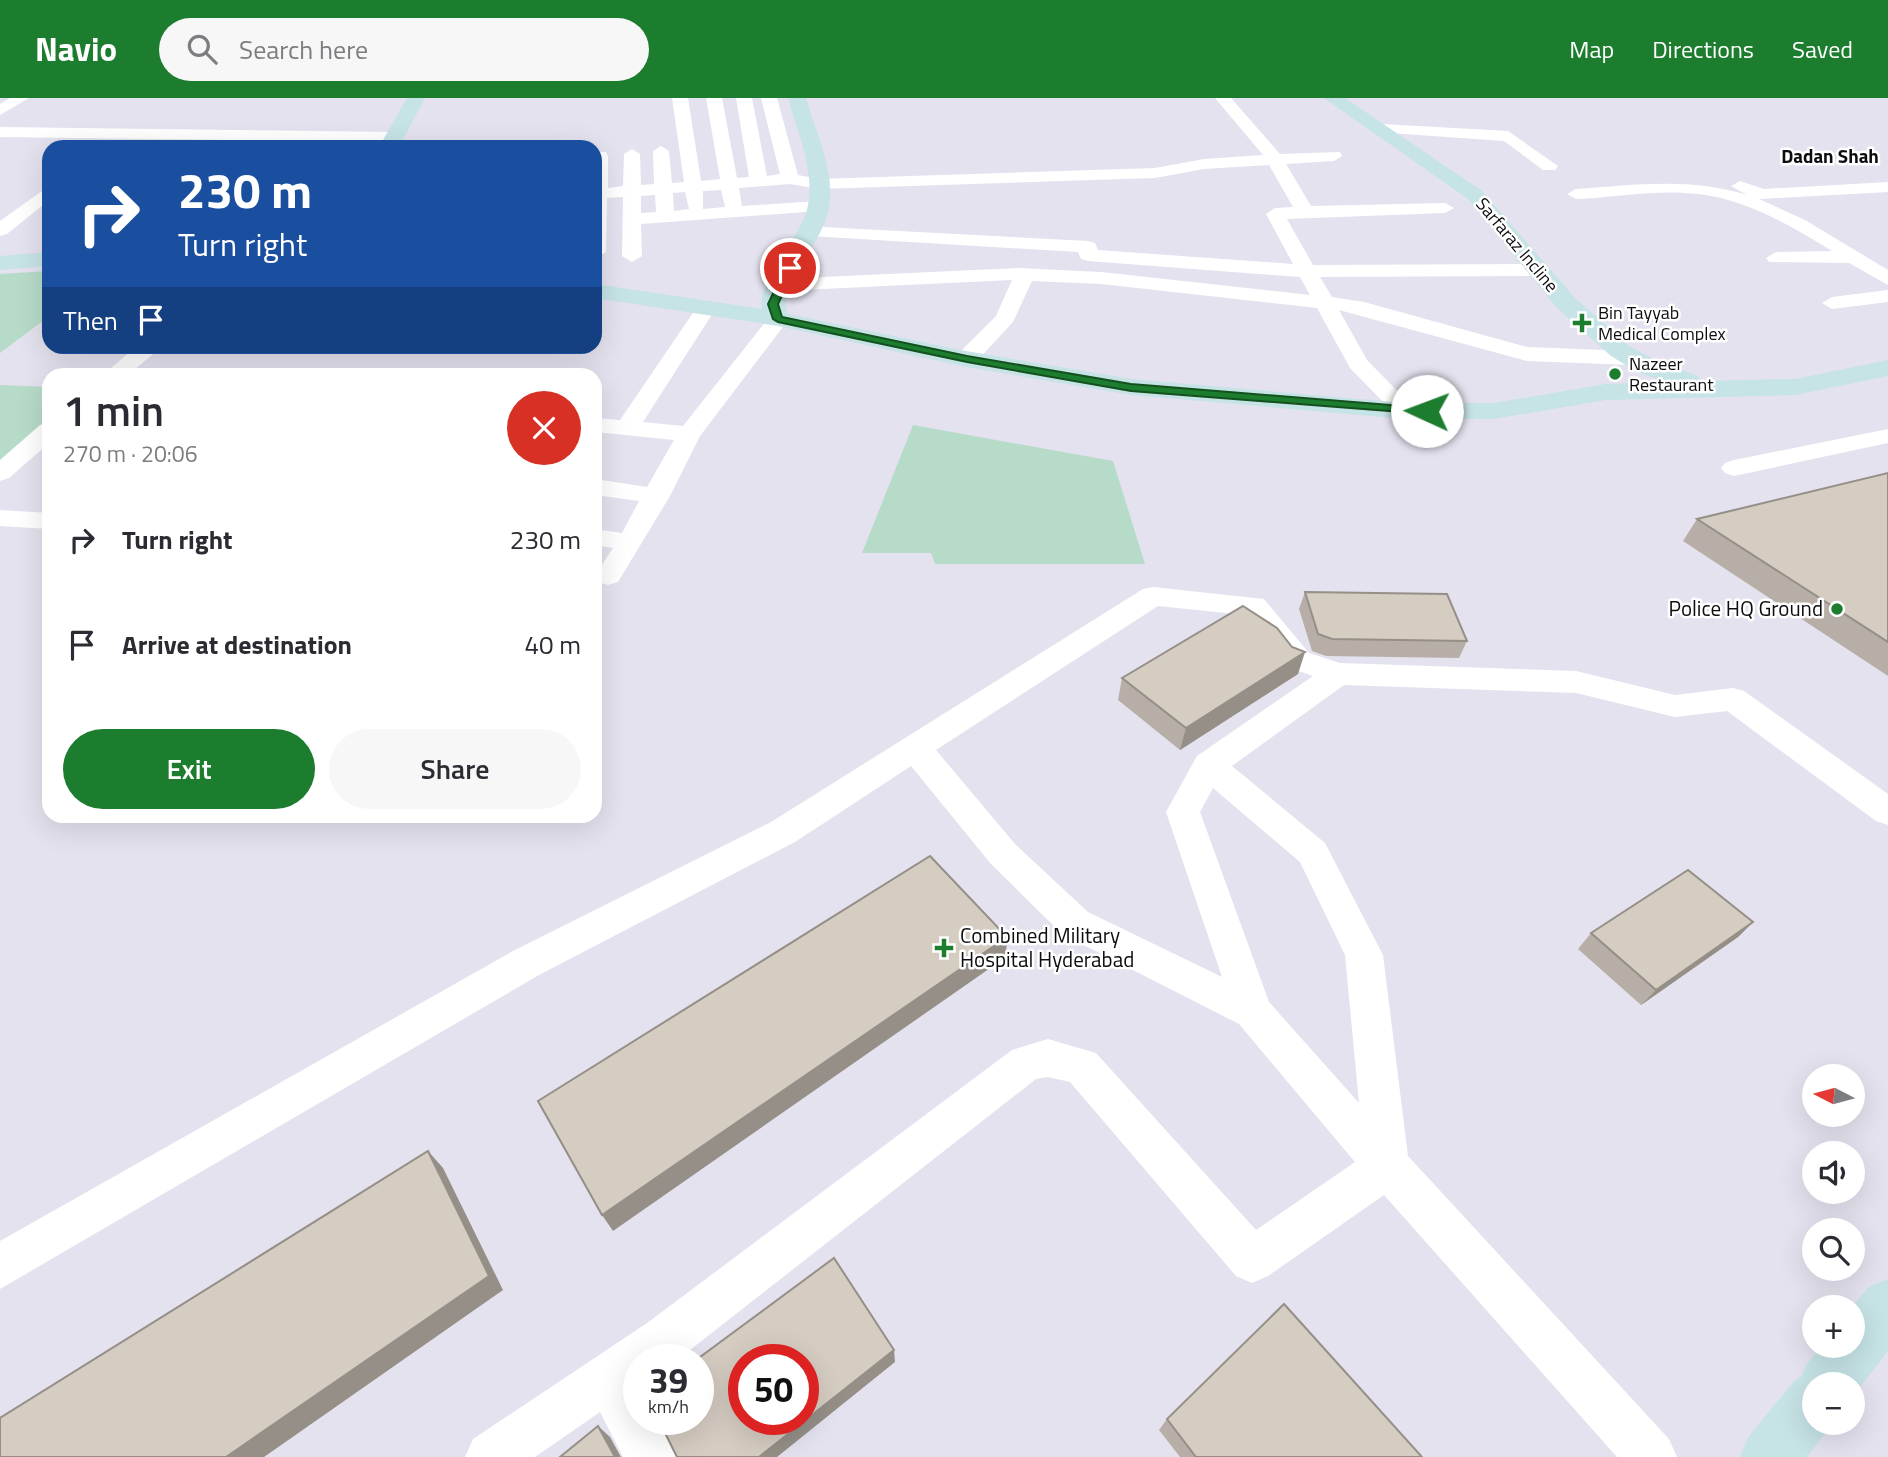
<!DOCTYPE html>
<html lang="en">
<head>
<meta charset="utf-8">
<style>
	body { margin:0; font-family:"Titillium Web",sans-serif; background:#f7f7f7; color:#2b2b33; height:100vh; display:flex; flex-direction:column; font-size:26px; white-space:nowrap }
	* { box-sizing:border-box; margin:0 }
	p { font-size:23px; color:#7c7c81 }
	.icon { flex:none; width:38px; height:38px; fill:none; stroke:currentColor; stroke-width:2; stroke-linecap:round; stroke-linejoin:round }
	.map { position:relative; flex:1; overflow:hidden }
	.panel { position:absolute; left:42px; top:270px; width:560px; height:455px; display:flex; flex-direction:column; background:#fff; border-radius:21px; box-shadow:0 7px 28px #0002 }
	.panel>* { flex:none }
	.hud { position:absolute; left:42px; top:42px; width:560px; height:214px; border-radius:21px; box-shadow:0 7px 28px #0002; background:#1a4fa0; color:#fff; overflow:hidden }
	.needle { width:46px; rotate:276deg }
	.buttons { position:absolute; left:1802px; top:966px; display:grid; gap:14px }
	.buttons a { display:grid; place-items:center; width:63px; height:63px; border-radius:50%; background:#fff; box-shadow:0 7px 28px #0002; font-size:35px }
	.speed { position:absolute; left:623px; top:1246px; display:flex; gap:14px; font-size:35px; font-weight:700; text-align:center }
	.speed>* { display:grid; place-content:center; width:91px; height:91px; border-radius:50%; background:#fff; box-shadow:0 7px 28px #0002; line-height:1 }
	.speed small { font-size:18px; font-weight:400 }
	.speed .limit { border:10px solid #d22; background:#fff; color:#111 }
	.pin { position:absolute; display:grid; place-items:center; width:60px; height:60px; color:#fff; margin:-30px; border:4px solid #fff; border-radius:50%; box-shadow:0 2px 7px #0007 }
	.me { position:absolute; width:77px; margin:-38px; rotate:272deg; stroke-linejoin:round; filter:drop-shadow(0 0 5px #0008) }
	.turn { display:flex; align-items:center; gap:24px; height:147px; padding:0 21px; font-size:32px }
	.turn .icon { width:91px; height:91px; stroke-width:2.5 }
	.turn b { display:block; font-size:49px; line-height:60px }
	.then { display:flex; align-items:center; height:66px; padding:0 21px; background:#0003; gap:14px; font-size:26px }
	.round { display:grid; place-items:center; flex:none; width:74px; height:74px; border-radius:37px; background:#f7f7f7 }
	.summary { display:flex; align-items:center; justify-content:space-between; height:119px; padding:0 21px }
	h1 { font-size:42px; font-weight:600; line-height:52px }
	.primary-button { display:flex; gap:14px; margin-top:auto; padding:14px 21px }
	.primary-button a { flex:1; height:80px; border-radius:42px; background:#1d7d2f; color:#fff; font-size:28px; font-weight:600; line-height:80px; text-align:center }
	.primary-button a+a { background:#f7f7f7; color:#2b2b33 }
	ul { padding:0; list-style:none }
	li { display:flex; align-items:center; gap:21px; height:105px; padding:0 21px }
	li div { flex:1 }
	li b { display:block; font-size:26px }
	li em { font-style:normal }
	header { display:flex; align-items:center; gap:42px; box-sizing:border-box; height:98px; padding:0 35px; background:#1d7d2f; color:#fff }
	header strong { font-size:33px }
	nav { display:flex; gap:38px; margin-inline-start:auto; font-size:24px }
	.search { width:490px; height:63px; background:#f7f7f7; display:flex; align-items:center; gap:18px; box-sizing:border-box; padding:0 24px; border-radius:38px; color:#7c7c81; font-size:26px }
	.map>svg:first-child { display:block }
</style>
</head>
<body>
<header>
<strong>Navio</strong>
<div class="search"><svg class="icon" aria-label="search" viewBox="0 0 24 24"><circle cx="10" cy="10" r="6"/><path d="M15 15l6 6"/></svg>Search here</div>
<nav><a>Map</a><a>Directions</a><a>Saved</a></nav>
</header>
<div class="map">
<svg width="1888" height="1359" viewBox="0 0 1888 1359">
	<rect width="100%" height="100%" fill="#e4e2ee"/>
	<path fill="#b7dbc9" d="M49 173V226L40 225 0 255V176Z
		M0 287 49 289V332L0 375Z
		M913 327 1113 363 1145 466H935L931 455H862Z"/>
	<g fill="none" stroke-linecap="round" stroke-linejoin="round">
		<path fill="#fff" fill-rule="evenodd" d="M10 0H29L0 17V6Z
			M672 0H688L701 83 720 81 706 0H722L737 80 749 79 736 0H752L767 78 780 76 761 0H777L798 77 819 81 1155 70 1204 61 1263 57 1215 0H1231L1280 56 1340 54 1342 58 1334 63 1286 66 1311 108 1445 105 1454 110 1445 115 1287 121 1313 167 1537 166 1547 172 1537 178 1320 179 1332 199 1364 204 1527 249 1630 253 1641 260 1630 267 1527 263 1339 212 1367 262 1417 313 1413 318H1397L1350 270 1317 210 1101 186 1032 183 1013 224 974 266H958L955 261 958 256 996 218 1012 182 780 193 770 187 780 181 1018 170 1101 174 1310 197 1300 179 1088 163 1081 161 1078 154 810 138 801 132 803 128 1088 143 1095 145 1098 152 1293 166 1266 116 1275 110 1293 109 1269 67 1204 71 1155 80 819 91 790 86 739 90 742 108 819 103 828 108 819 113 641 126 642 158 632 164 622 158 623 99 607 100 606 154 595 160V54H606L608 58V90L623 88 624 56 632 51 640 56 641 87 654 86 653 53 661 48 669 53 672 85 684 84ZM721 92 725 109 703 111V93ZM685 94 689 111 674 113 673 95ZM655 97 656 114 641 115V98Z
			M1381 26 1508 33 1558 68 1555 72H1543L1504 43 1375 34V28Z
			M0 29 397 34 405 39 397 44 0 39Z
			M1740 83 1764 91 1888 84V94L1759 101 1805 122 1888 172V187L1849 165 1769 164 1766 160 1776 154 1832 153C1791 128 1748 102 1699 96 1659 91 1617 99 1576 101L1567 96 1576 91C1635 87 1690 79 1747 97L1731 88Z
			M49 88V102L7 136 0 138V123Z
			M1888 192V204L1832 211 1822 205 1832 199Z
			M706 204 716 210 643 324 683 328 771 217H785L789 221 700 338 670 398 618 484 608 487 598 484 595 477 613 450 595 447V431L622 435 639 403 595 397V381L647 389 674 342 595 334V320L620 322 699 206Z
			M137 248H163L129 276H104Z
			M49 325V345L9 380 0 383V362L40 327Z
			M1888 331V345L1734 378 1725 375 1721 370 1725 365 1734 362Z
			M0 412 49 415V431L0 428Z
			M1153 489 1264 501 1309 555 1340 565 1576 573 1675 597 1733 590 1744 593 1888 696V727L1876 723 1727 613 1675 619 1576 595 1344 587 1232 668 1325 745 1383 857 1408 1058 1669 1341 1677 1359H1617L1384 1097 1268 1178 1252 1185 1236 1178 1070 984 1048 979 1036 981 681 1259 677 1262H639V1321H658L676 1359H623L600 1314 535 1359H465L473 1341 647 1225 1012 952 1048 941 1096 955 1256 1132 1355 1064 1239 926 1062 836 991 766 911 668 795 744 539 877 0 1191V1143L513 853 771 724 1143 491ZM1158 508 1245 517 1287 569 1313 578 1197 658 1166 714 1222 879 1088 814 1015 746 936 652ZM1213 690 1300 764 1345 857 1359 1005 1269 904 1200 714Z"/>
		<path fill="#c6e3e5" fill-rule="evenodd" d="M407 0H425L399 49H379Z
			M788 0H806C816 36 839 80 827 118 818 145 798 169 787 196L785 206 788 216 966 253 1131 281 1405 305H1494L1606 286 1666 284 1637 274 1611 258 1557 210 1468 101 1324 0H1345L1482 93 1575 200 1629 248 1655 262 1698 278 1702 283 1795 281 1888 262V278L1795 297 1606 302 1494 321H1405L1131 297 966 269 778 228 595 200V186L762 211C756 182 803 139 808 107 815 72 797 33 788 0Z
			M49 154V168L0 172V158Z
			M1888 1181V1253L1853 1298V1286H1815V1325H1833L1807 1359H1740L1749 1338 1795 1282 1801 1279 1807 1266 1821 1248H1853L1852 1209 1869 1189Z"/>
	</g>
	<path fill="#b7afa7" d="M1888 375V578L1683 443 1697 421Z
		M1305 494 1467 543 1459 560 1326 558 1312 553 1299 511Z
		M1298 576 1180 652 1118 602 1122 580Z
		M1753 824 1738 839 1641 907 1578 851 1591 835Z
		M1167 1321 1422 1359H1180L1159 1332Z"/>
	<path fill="#958f88" d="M1305 554 1298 576 1180 652 1186 630Z
		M1753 824 1738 839 1641 907 1656 892Z
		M1007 839 1006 859 613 1133 602 1117Z
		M428 1053 443 1070 503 1192 264 1359H226Z
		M894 1252 895 1264 777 1359H759Z
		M598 1328 610 1339 621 1359H615Z"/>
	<path fill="#d5ccc2" stroke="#958f88" stroke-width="2" fill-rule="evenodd" d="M1888 375V544L1697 421Z
		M1305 494 1447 496 1467 543 1332 541 1318 536Z
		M1243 508 1277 530 1292 549 1305 554 1186 630 1122 580Z
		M930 758 1007 839 602 1117 538 1003Z
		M1688 772 1753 824 1656 892 1591 835Z
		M428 1053 489 1178 226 1359H0V1320Z
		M834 1160 894 1252 759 1359H677L658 1321H698V1262H696ZM744 1262H803V1321H744Z
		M1284 1206 1422 1359H1196L1167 1321Z
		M598 1328 615 1359H560Z"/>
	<path fill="#1d7d2f" stroke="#13511f" stroke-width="2" d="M790 167 795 170 778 206 782 219 967 258 1131 286 1427 310 1433 313 1427 316 1131 293 967 264 778 224 773 221 768 206 785 170Z"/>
	<g fill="#1d7d2f" stroke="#fff" stroke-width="2.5">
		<path d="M1578.5 214.5h7v7h7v7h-7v7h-7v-7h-7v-7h7z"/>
		<circle cx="1615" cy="276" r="7"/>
		<circle cx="1837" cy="511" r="7"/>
		<path d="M940.5 839.5h7v7h7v7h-7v7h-7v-7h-7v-7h7z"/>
	</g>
	<g text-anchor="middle" stroke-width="5" stroke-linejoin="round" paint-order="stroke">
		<g font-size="18" fill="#0d0d10" stroke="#fff">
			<text transform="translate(1517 147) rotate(50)" y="6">Sarfaraz Incline</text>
		</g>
		<g font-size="18" fill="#0d0d10" stroke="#fff" text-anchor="start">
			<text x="1598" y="221">Bin Tayyab<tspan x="1598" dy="21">Medical Complex</tspan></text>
			<text x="1629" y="272">Nazeer<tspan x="1629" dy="21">Restaurant</tspan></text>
		</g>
		<g font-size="19" font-weight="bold" fill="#0d0d10" stroke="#fff">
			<text x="1830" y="65">Dadan Shah</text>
		</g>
		<g font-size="21" fill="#0d0d10" stroke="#fff" text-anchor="end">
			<text x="1823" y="518">Police HQ Ground</text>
			<text x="960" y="845" text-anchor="start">Combined Military<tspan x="960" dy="24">Hospital Hyderabad</tspan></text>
		</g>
	</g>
</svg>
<div class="buttons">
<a><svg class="needle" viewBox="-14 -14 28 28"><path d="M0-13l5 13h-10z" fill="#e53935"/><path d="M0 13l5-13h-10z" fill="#7c7c81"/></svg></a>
<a><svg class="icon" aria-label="sound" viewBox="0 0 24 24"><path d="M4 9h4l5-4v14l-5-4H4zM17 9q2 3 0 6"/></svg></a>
<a><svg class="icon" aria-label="search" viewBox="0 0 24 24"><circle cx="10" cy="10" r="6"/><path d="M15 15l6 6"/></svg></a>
<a>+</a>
<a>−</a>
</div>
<div class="speed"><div>39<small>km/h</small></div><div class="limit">50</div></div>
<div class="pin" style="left:790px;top:170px;background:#d93025"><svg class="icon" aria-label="arrive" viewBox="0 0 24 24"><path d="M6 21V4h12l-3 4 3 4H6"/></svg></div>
<svg class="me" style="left:1427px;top:313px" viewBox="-20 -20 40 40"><circle r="19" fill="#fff"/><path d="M0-13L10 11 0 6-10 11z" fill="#1d7d2f"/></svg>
<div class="hud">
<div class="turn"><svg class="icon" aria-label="right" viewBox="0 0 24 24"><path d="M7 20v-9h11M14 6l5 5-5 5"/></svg><div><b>230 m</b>Turn right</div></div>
<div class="then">Then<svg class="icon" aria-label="arrive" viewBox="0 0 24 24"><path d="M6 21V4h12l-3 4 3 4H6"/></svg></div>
</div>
<section class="panel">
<div class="summary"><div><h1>1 min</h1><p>270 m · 20:06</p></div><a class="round" style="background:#d93025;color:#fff"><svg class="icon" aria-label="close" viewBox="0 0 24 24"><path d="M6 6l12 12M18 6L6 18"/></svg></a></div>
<ul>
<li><svg class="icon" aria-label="right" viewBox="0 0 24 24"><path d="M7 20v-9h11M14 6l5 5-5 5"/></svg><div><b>Turn right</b></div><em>230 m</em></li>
<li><svg class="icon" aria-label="arrive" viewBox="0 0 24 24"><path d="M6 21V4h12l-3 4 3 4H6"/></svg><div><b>Arrive at destination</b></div><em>40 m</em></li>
</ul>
<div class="primary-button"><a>Exit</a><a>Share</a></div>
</section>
</div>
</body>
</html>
